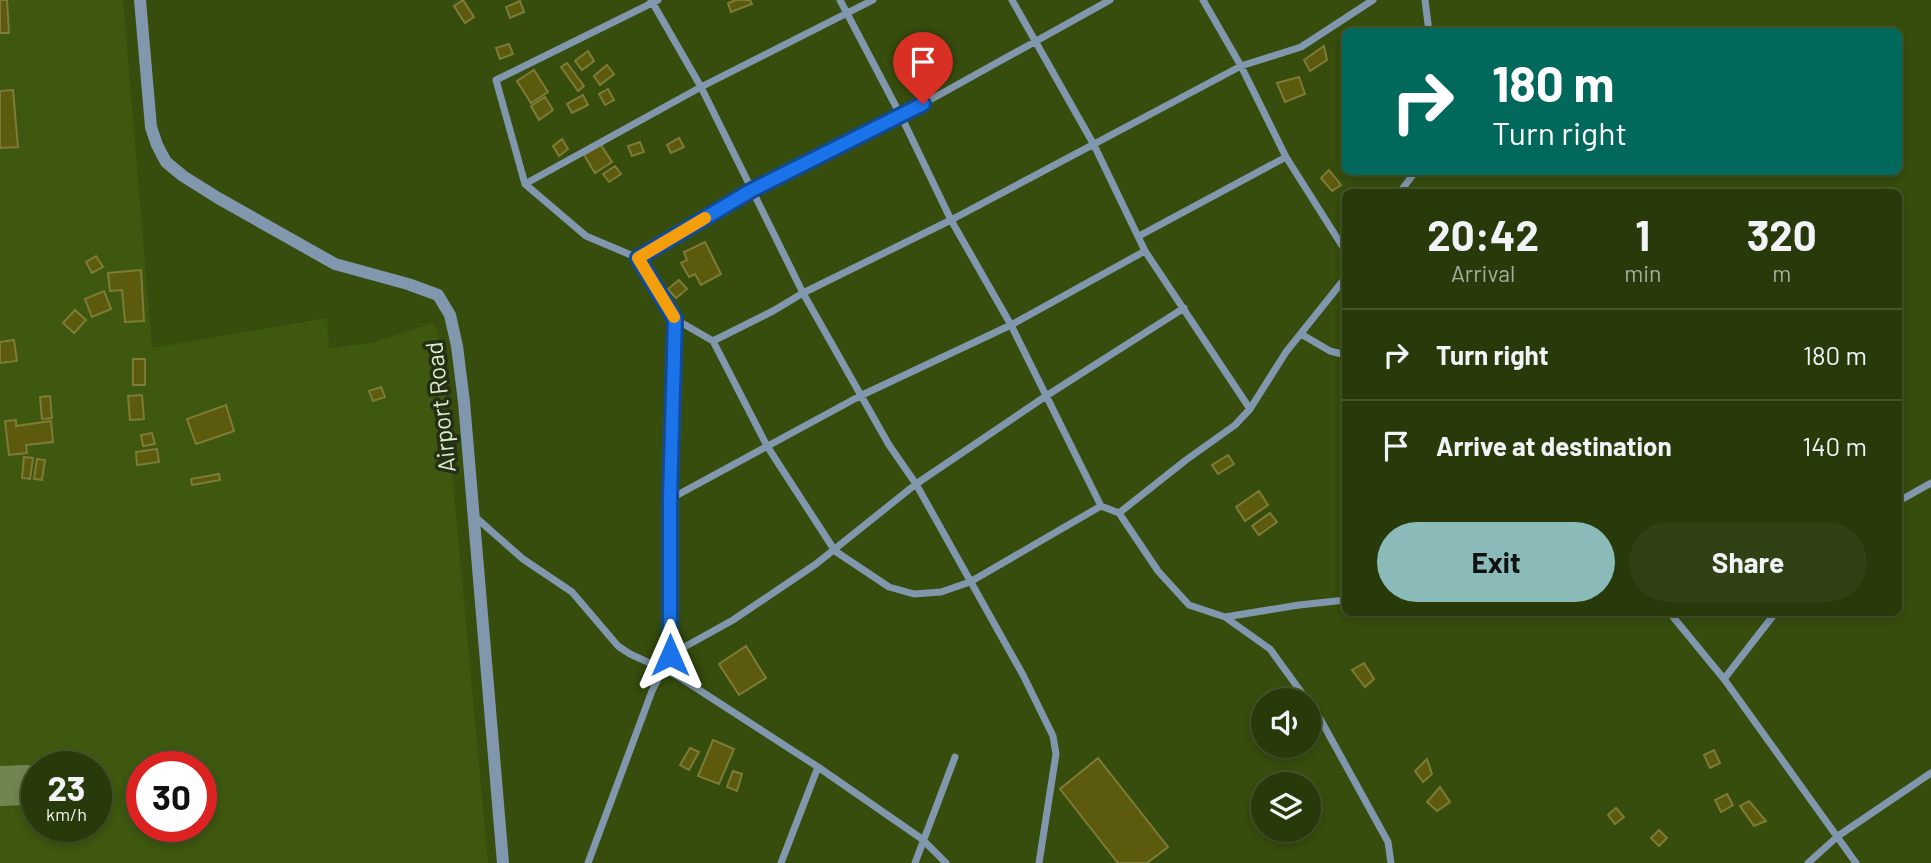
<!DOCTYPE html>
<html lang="en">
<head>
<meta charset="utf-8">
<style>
	body { margin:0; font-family:Barlow,sans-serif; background:#304113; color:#f1f3f6; height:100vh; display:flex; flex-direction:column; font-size:26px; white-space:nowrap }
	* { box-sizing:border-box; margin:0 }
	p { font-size:23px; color:#a5ad9c }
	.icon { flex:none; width:38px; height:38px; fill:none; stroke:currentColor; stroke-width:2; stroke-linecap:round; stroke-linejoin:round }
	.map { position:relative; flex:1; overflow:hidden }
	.drawer { position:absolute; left:1342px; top:189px; width:560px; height:427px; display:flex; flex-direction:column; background:#283a0a; border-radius:10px; box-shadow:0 4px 10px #0003,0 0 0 2px #44542b }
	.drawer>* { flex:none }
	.guide { position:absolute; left:1342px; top:28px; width:560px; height:147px; border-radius:10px; box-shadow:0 4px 10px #0003,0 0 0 2px #44542b; background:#00695c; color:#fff; overflow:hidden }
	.controls { position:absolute; left:1251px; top:688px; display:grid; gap:14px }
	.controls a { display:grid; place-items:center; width:70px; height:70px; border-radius:50%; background:#283a0a; box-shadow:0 4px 10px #0003,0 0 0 2px #44542b; font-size:35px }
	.speed { position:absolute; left:21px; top:751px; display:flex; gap:14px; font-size:35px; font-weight:700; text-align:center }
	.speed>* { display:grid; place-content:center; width:91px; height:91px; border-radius:50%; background:#283a0a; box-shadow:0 4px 10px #0003,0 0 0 2px #44542b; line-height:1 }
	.speed small { font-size:18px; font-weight:400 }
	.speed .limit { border:10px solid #d22; background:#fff; color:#111 }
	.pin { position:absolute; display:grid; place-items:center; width:60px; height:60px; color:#fff; margin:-72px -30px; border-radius:50% 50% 50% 0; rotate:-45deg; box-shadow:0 0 7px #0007 }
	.pin .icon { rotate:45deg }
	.me { position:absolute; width:77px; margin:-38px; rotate:0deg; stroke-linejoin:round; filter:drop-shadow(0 0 5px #0008) }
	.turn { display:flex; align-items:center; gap:24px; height:147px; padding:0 35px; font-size:32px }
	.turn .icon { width:91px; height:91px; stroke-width:2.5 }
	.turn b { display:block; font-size:49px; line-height:60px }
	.eta { display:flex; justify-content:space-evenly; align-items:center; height:119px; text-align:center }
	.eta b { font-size:42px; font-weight:700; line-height:49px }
	.cta { display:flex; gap:14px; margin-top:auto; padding:14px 35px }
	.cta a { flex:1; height:80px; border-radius:42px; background:#8bbbb9; color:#111; font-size:28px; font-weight:700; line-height:80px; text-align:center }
	.cta a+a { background:#304113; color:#f1f3f6 }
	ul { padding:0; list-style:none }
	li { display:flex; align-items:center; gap:21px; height:91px; padding:0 35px; border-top:2px solid #44542b }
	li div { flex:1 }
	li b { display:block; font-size:26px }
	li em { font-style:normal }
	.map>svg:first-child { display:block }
</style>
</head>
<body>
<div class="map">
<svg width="1931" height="863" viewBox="0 0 1931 863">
	<rect width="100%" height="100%" fill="#364d0d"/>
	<path fill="#3e580f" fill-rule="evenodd" d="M0 0H123L152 348 327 318 329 348 372 343 433 323 437 330 440 340 488 863H0ZM37 766H96V826H37ZM142 766H201V826H142Z"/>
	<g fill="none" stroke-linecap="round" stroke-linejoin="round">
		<path stroke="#708550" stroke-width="40" d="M0 786 26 785"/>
	</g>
	<path fill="#5c5a0c" stroke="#7d7b36" stroke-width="2" d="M0 0H7L9 33H0Z
		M463 0 474 17 465 23 454 6Z
		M736 0H750L752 4 731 12 728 3Z
		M520 1 524 12 510 18 506 7Z
		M509 44 513 54 500 59 496 48Z
		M1324 46 1327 60 1310 71 1304 60Z
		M588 51 594 61 582 70 575 61Z
		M567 63 584 86 578 91 561 67Z
		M607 65 614 74 600 85 594 76Z
		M534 70 548 92 531 103 517 81Z
		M1299 77 1305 94 1285 102 1277 83Z
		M608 89 614 100 605 105 599 94Z
		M13 90 18 147 0 148V91Z
		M583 95 588 105 572 113 567 104Z
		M545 97 553 110 539 120 531 106Z
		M679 138 684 147 671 153 667 145Z
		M562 139 568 149 559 156 553 146Z
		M640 142 644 152 632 156 628 146Z
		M601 145 612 162 595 173 584 155Z
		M615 166 621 174 609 182 603 174Z
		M1329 170 1341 185 1332 191 1321 178Z
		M705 242 721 274 701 285 695 274 689 277 681 263 687 260 684 252Z
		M96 256 103 267 92 273 86 262Z
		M141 270 144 321 125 322 122 290 110 291 108 273Z
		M679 280 687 289 676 298 668 289Z
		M104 291 111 309 92 317 85 299Z
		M75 310 86 320 74 333 63 323Z
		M14 340 17 361 0 363V342Z
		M133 359H145V385H133Z
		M381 387 385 397 373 401 369 391Z
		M142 395 144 419 130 420 128 396Z
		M50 396 52 418 42 419 40 397Z
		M226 405 234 431 196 444 187 419Z
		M16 420V426L51 421 53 442 26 445 27 453 9 455 5 421Z
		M152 433 155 444 143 446 141 435Z
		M157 449 159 462 137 465 136 452Z
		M1228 455 1234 464 1218 474 1212 465Z
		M24 457 33 458 30 479 22 478Z
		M37 459 45 460 42 480 34 479Z
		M219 474 220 480 192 485 191 479Z
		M1259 491 1268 505 1245 521 1236 507Z
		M1270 513 1277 522 1259 535 1252 526Z
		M746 646 766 678 739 695 719 664Z
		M1364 663 1374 679 1365 687 1352 670Z
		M713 740 734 749 719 784 698 776Z
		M690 748 699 752 689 770 680 765Z
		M1714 750 1720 763 1710 768 1704 755Z
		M1098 758 1168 847 1147 863H1118L1060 789Z
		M1427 759 1432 774 1423 782 1415 771Z
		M733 771 742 774 737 791 727 787Z
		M1440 787 1450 802 1437 811 1427 802Z
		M1727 794 1733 805 1721 812 1715 800Z
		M1749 801 1766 821 1754 826 1740 806Z
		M1616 808 1624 817 1615 824 1608 815Z
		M1659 830 1667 838 1659 846 1651 838Z"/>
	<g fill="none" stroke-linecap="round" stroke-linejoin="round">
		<path stroke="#8197ad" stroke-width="7" d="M651 0 701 87 803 293 889 445 916 484 1023 675 1053 736 1056 754 1039 863
			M658 0 496 80 525 184 586 236 638 258 675 319 670 499V655
			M840 0 901 116 951 220 1011 325 1101 506
			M1012 0 1094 145 1145 251 1250 409
			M1203 0 1241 66 1286 157 1346 252
			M1425 0 1429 32
			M525 184 701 87 873 0
			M1400 192 1415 172
			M1139 236 1286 157
			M638 258 752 190 901 116 1110 0
			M675 319 713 341 773 311 803 293 951 220 1241 66 1301 47 1373 0
			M1301 334 1330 351 1346 355
			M713 341 767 446 835 551 889 587 914 594 941 592 970 582 1101 506 1119 513 1186 460 1235 425 1250 409 1286 352 1346 277
			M670 499 860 396 1011 325 1145 251
			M1899 501 1931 483
			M1119 513 1158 571 1189 605 1225 617 1270 649 1307 700
			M473 515 523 559 572 592 618 646 630 654 676 675 818 767 922 839 946 863
			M1669 612 1724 679 1856 863
			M1225 617 1299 605 1346 600
			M1724 679 1776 612
			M1309 702 1318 715 1388 842 1391 863
			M588 863 652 691 670 655 733 620 816 564 916 484 1046 396 1184 308
			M781 863 818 767
			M915 863 955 757
			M1808 863 1838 836 1931 773"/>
		<path stroke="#8197ad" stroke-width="12" d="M140 0 151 127 157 145 166 162 183 176 218 198 335 264 408 284 438 295 450 315 457 346 464 402 503 863"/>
	</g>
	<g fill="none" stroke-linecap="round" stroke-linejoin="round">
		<g stroke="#114b97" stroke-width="18">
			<path id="route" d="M670 655V499L675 319 638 258 752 190 923 104"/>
		</g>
		<use href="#route" stroke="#1a73e8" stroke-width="12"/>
		<path stroke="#f59e0b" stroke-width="12" d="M674 317 638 258 705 218"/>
	</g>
	<g text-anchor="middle" stroke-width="7" stroke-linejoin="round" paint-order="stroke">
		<g font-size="24" fill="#deedcd" stroke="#242f15">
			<text transform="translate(441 407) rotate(-96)" y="8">Airport Road</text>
		</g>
	</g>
</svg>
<div class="controls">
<a><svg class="icon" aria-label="sound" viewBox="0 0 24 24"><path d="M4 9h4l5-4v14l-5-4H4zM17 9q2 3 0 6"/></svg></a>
<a><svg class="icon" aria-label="layers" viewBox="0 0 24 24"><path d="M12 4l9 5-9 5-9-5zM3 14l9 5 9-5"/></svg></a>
</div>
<div class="speed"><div>23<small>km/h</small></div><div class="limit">30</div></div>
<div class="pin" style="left:923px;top:104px;background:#d93025"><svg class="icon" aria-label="arrive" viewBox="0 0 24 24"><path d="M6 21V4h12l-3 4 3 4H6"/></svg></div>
<svg class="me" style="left:670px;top:655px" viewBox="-20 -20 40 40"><path d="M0-17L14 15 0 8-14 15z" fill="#1a73e8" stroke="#fff" stroke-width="4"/></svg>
<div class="guide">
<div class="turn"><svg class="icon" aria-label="right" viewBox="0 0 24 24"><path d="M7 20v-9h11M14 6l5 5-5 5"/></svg><div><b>180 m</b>Turn right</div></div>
</div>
<section class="drawer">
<div class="eta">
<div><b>20:42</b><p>Arrival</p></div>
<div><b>1</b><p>min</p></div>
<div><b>320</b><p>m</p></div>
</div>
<ul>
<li><svg class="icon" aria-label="right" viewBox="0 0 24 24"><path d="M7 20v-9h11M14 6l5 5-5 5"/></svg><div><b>Turn right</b></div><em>180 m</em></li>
<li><svg class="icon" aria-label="arrive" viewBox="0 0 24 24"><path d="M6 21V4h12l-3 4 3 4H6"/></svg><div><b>Arrive at destination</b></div><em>140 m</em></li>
</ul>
<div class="cta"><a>Exit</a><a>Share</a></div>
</section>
</div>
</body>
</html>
